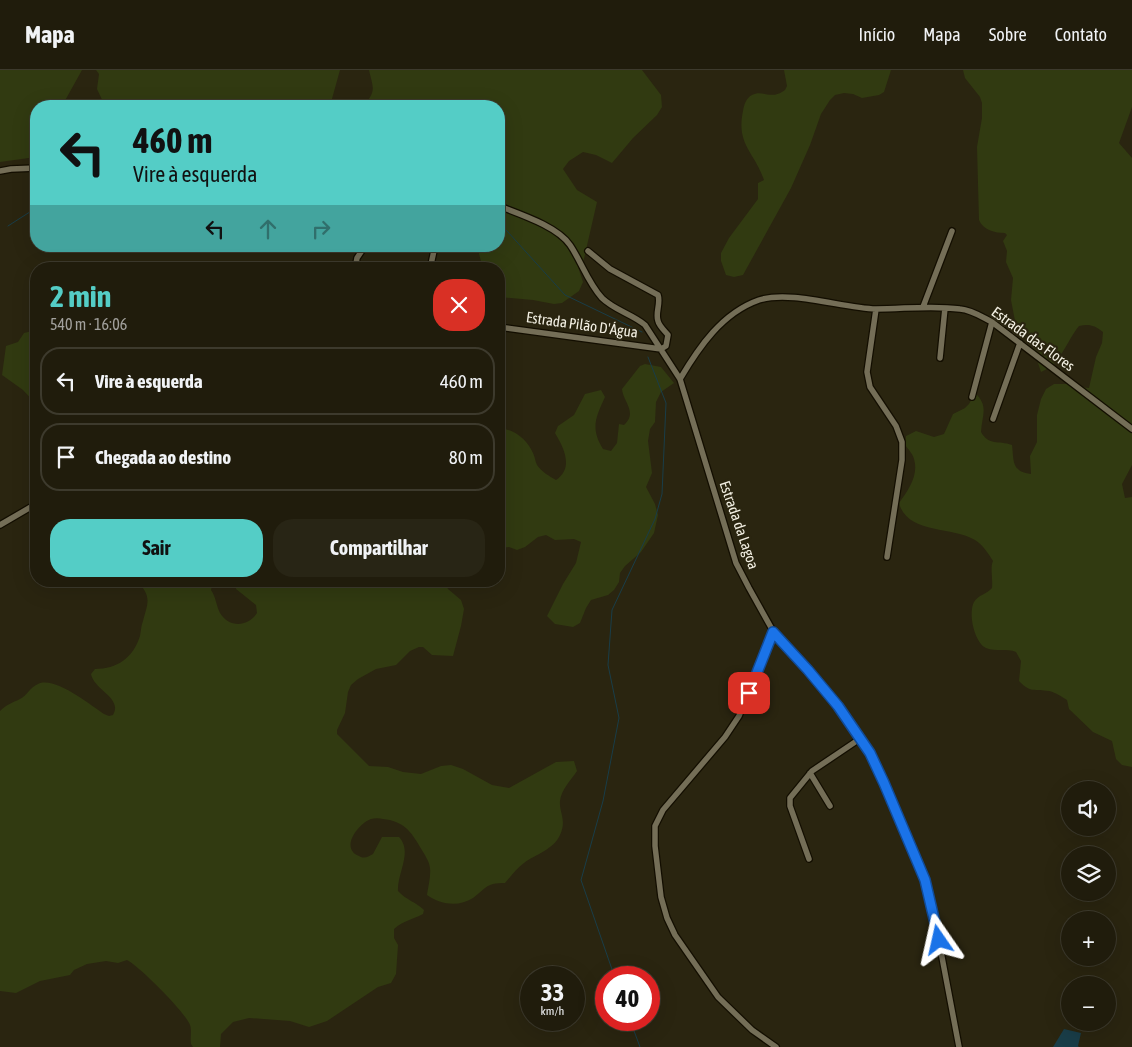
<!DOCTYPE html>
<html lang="pt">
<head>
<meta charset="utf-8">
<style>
	body { margin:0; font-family:"Asap Condensed",sans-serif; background:#282515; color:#f1f3f6; height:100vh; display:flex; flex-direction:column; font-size:19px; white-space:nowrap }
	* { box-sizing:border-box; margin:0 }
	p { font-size:16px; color:#a2a19d }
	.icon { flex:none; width:28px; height:28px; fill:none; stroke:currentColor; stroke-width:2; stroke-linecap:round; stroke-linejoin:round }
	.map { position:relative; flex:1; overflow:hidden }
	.drawer { position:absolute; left:30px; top:192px; width:475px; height:325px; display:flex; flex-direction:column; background:#201c0c; border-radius:20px; box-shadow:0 5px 20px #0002,0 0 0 1px #3d3a2d }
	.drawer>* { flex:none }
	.banner { position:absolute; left:30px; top:30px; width:475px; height:152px; border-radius:20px; box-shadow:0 5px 20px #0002,0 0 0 1px #3d3a2d; background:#54cdc6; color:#111; overflow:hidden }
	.controls { position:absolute; left:1061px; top:711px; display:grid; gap:10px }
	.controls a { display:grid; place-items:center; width:55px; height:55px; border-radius:50%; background:#201c0c; box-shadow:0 5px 20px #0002,0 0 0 1px #3d3a2d; font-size:25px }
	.speed { position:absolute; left:520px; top:896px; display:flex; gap:10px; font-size:25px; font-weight:700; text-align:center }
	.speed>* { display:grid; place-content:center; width:65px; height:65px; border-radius:50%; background:#201c0c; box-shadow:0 5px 20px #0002,0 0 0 1px #3d3a2d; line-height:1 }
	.speed small { font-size:12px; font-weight:400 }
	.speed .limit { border:8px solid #d22; background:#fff; color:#111 }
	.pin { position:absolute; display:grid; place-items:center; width:42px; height:42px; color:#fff; margin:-21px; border-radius:10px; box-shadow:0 2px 8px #0006 }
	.me { position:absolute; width:55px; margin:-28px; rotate:349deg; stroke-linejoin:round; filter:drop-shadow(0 0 4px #0008) }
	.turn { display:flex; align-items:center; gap:18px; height:105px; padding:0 20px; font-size:22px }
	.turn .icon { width:65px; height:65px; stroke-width:2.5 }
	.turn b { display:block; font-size:35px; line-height:42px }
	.lanes { display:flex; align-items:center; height:48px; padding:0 20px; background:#0003; justify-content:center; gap:25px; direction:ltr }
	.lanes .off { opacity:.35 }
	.round { display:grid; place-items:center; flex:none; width:52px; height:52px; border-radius:20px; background:#282515 }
	.overview { display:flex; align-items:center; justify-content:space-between; height:85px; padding:0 20px }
	h1 { font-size:30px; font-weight:700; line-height:38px; color:#54cdc6 }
	.button { display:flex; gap:10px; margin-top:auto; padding:10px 20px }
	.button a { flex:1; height:58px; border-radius:20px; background:#54cdc6; color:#111; font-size:20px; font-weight:700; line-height:58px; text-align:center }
	.button a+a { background:#282515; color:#f1f3f6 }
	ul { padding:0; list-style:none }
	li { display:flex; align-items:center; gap:15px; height:68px; margin:0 10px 8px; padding:0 10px; border:2px solid #3d3a2d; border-radius:20px }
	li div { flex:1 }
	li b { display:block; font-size:19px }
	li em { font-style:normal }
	header { display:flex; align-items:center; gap:30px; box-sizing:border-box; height:70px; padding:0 25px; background:#201c0c; border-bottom:1px solid #3d3a2d }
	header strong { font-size:24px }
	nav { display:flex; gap:28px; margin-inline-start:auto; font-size:18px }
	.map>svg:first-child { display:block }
</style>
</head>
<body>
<header>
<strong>Mapa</strong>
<nav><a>Início</a><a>Mapa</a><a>Sobre</a><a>Contato</a></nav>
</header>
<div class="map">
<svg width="1132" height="977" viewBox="0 0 1132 977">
	<rect width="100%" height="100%" fill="#2a2510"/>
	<path fill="#313a11" d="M0 0H82L62 36H36V87L0 92Z
		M96 0H340L330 36H105L97 19 99 4Z
		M369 0H642L661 25 662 37 657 45 633 68 612 93 596 85 583 82 569 91 563 99 577 120 597 132 583 193 578 197 583 212 579 221 562 233 554 234 533 230 499 227V199H483L477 176H499V36H363C377 21 373 18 369 0Z
		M784 0H891L884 22 879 25 862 28 853 24 844 23 835 25 830 30 821 44 810 75 791 118 743 205 734 207 726 205 721 191V183L729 168 758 129V113L764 110C754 81 736 75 743 41 744 35 746 28 752 25 763 19 771 31 785 20L787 16Z
		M963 0H1132V37L1119 73 1132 88V395L1122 414 1125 428 1132 427V697L1122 695 1116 689 1112 671 1093 662 1069 639 1067 630C1062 627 1055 622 1049 621 1035 619 1030 623 1019 611L1021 591 1016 582C1007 578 996 582 986 578 974 572 968 543 974 532 978 525 987 524 992 518 993 509 990 497 993 491 988 483 983 475 975 470 951 456 907 464 899 433 908 421 919 405 914 389 913 384 908 379 905 375L906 366 916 361 934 367 944 364 953 344 965 338 969 334 975 323C989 336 982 345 981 362 989 376 998 370 1012 375 1014 390 1011 402 1031 404L1030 386 1037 372V345L1041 329 1046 319 1054 314H1073L1080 317 1089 318 1096 287 1102 273 1103 262C1094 255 1089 254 1079 256 1066 272 1061 294 1041 302L1032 275 1019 264 1016 256 1011 230 1013 208 1006 192 1007 181 1003 171 1007 165 1005 163C995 163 983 160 979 150L977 77 982 48V33L980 27 965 8Z
		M36 260V334L23 320 2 305 6 276 18 272 24 263Z
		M645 294 661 297 674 313 661 322 656 332 655 352 650 359 648 371 652 403 646 417 655 434 658 445 654 463 641 482 625 496 620 503 619 512 614 520 608 525 591 530 586 538 580 553 573 557 555 554 547 546 563 514 576 493 581 472 574 469 555 470 546 465 538 467 525 477 517 480 509 477 501 478C499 486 499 493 503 500L499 501V358C513 359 527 369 533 383 535 387 535 391 537 395 542 402 549 406 556 410 574 398 564 378 555 363L558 356 574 345 585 324 601 320 605 327C596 347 590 358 603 379L611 381 617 373 619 354 624 355C638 342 623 332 622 319L640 296Z
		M137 511H213L211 520C216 527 216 535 220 543 229 558 248 557 257 543L256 535 236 519 237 511H444L448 519 461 530 464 539 461 556 453 586 432 585 423 577H419L410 581 396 595 376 599 358 609 351 615 348 622 345 643 337 660V664L369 696 388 697 403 702 421 704 441 696 451 695 463 699 492 715 509 718 556 692 574 691 577 701C571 710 561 720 560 731 559 743 567 750 560 765 553 780 536 784 524 793 517 798 511 806 505 813 501 813 496 813 493 814 485 816 480 823 473 828 459 837 441 835 427 825 428 817 431 807 430 798 429 790 424 784 420 777 411 761 403 751 383 749 379 748 375 748 371 749 359 753 339 778 359 786 364 789 368 787 373 784L382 767H399C413 782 397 803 398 821 406 830 416 832 424 840L423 844C412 850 404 850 394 859V868L398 875 396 904 391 913 378 917 327 951 309 957 290 951 249 948 233 952 221 964 220 977H193L191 974C190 969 192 960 190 955 186 943 138 895 127 890L118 893 106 891 87 894 74 900 70 905 40 911 16 923 0 921V641C7 634 12 633 20 629 27 626 30 617 38 614 55 606 90 635 104 644L109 646 113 645C123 628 94 620 91 604L95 599C117 599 133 588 140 566 141 561 141 556 143 551 148 532 152 527 137 511Z"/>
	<path fill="#193d48" d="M1064 959 1081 963 1078 976 1079 977H1053Z"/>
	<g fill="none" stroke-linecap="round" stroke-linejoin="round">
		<path stroke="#193d48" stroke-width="1" d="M499 155 507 161 565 225 642 262
			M8 156 36 138
			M149 176 160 180 166 176
			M615 908 581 810 603 731 619 648 608 595 612 540 655 449 662 424 666 333 648 287
			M630 950 640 977"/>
		<g stroke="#130e00" stroke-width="8">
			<path id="minor" d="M0 101 11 99 36 98
				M499 136C519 144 557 156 570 175 581 191 588 213 602 228 614 240 632 244 645 255L680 309 736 493 749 518 773 561 808 600 838 635 870 683 915 787 931 829 959 977
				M355 199 357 188 365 176
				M430 199 435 176
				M923 237 952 161
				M876 239 867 302 870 317 896 356 902 372V390L887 487
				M499 257 661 279 666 276 668 265C665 261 659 256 658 251 655 243 661 233 658 225L610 199 588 181
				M940 288 945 238
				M680 309C699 277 722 243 759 230 791 220 842 238 876 239 904 239 932 235 960 239 972 240 982 247 992 252L1132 359
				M972 327 992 252
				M993 349 1020 273
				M0 455 36 434
				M773 561 739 646 725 667 663 740 655 756V776L661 827 667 848 675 865 718 927 752 960 776 977
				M810 703 830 736
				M809 789 790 736V728L812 701 861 668"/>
		</g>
		<use href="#minor" stroke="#746e57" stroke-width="5.5"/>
	</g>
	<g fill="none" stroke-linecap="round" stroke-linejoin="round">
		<g stroke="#114b97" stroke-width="12">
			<path id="route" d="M749 623 773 562 808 600 838 636 870 683 884 713 925 810 939 870"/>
		</g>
		<use href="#route" stroke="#1a73e8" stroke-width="9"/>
	</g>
	<g text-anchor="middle" stroke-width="4.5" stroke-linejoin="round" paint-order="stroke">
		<g font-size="15" fill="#f3f0e3" stroke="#2a2510">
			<text transform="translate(582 255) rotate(8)" y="5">Estrada Pilão D'Água</text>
			<text transform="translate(1033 269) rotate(36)" y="5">Estrada das Flores</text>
			<text transform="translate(739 455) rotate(71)" y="5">Estrada da Lagoa</text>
		</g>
	</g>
</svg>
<div class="controls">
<a><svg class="icon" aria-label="sound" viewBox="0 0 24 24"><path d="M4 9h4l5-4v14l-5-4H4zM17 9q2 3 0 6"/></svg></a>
<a><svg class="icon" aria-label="layers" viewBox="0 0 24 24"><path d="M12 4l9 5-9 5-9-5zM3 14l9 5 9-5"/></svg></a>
<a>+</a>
<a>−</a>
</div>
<div class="speed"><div>33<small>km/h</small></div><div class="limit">40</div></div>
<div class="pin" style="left:749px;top:623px;background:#d93025"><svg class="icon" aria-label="arrive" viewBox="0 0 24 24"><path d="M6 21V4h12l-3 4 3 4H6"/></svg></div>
<svg class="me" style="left:939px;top:870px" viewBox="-20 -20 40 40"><path d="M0-17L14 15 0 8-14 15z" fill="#1a73e8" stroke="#fff" stroke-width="4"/></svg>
<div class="banner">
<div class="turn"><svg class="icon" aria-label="left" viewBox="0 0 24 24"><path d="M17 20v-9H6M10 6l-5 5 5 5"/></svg><div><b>460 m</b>Vire à esquerda</div></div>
<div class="lanes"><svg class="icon" aria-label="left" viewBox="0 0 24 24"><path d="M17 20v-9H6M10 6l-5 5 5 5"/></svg><svg class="icon off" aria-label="ahead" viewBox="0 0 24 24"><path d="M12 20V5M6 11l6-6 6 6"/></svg><svg class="icon off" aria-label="right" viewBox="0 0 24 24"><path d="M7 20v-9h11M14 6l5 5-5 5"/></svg></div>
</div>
<section class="drawer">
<div class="overview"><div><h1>2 min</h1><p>540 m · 16:06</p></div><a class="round" style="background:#d93025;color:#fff"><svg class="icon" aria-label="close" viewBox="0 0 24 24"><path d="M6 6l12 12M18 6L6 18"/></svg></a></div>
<ul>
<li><svg class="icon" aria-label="left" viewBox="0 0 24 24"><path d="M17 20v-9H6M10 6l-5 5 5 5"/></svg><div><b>Vire à esquerda</b></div><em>460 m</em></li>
<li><svg class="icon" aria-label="arrive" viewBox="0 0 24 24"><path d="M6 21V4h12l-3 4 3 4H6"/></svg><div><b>Chegada ao destino</b></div><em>80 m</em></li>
</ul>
<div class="button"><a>Sair</a><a>Compartilhar</a></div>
</section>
</div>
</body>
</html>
